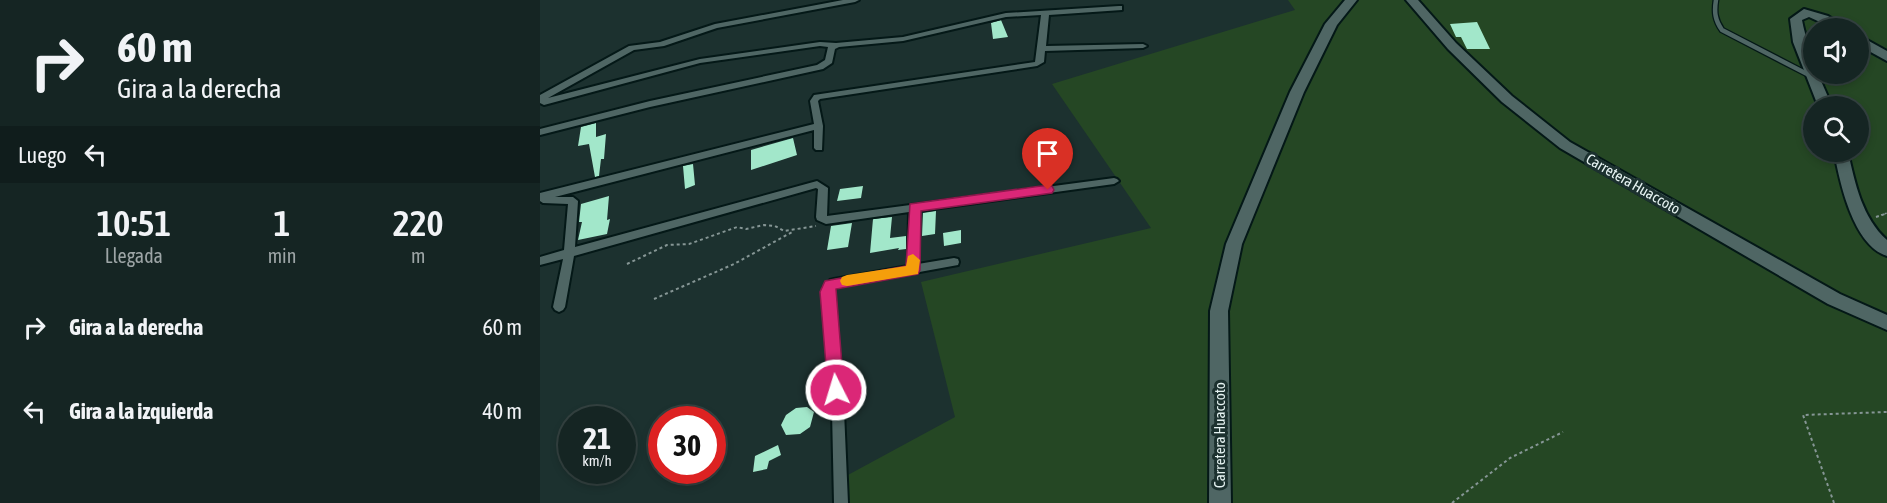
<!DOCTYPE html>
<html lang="es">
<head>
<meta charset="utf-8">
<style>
	body { margin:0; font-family:"Asap Condensed",sans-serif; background:#223130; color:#f1f3f6; height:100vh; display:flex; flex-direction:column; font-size:22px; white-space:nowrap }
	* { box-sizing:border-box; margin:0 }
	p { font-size:20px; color:#9da5a6 }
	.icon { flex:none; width:33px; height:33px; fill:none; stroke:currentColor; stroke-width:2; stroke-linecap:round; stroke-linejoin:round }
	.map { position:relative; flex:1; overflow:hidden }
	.side { display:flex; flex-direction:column; background:#152523; width:540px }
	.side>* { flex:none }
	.top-card { background:#152523; color:#f1f3f6; overflow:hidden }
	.buttons { position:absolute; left:1263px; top:18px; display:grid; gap:12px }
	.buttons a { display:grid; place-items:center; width:66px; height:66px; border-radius:50%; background:#152523; box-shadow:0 3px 9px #0003,0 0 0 2px #344241; font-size:30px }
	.speed { position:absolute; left:18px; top:406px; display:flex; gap:12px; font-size:30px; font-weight:700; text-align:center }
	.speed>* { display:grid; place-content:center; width:78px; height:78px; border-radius:50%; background:#152523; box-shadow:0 3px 9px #0003,0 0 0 2px #344241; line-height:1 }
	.speed small { font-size:15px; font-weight:400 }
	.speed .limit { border:9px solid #d22; background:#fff; color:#111 }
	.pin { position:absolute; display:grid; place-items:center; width:51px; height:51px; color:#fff; margin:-62px -26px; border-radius:50% 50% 50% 0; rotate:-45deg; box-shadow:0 0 6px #0007 }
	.pin .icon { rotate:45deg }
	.me { position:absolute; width:66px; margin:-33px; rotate:355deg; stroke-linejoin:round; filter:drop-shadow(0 0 4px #0008) }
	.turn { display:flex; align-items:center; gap:21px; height:126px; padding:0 18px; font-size:27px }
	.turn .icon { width:78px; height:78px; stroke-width:2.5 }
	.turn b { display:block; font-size:42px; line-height:51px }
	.then { display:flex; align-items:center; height:57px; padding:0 18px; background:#0003; gap:12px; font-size:22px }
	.eta { display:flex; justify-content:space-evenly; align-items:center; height:102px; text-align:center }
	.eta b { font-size:36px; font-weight:600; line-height:42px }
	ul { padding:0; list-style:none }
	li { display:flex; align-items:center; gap:18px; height:84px; padding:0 18px }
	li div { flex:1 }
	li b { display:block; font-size:22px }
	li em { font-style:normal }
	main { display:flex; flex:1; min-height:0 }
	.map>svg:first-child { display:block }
</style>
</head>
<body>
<main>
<section class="side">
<div class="top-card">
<div class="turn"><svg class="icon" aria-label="right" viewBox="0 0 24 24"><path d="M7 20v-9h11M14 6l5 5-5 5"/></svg><div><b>60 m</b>Gira a la derecha</div></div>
<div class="then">Luego<svg class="icon" aria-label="left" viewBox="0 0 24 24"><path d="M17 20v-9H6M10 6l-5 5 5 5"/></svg></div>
</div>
<div class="eta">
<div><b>10:51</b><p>Llegada</p></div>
<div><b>1</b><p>min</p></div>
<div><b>220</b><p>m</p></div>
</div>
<ul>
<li><svg class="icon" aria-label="right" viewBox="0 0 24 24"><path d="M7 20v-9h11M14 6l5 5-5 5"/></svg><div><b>Gira a la derecha</b></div><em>60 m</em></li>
<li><svg class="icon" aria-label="left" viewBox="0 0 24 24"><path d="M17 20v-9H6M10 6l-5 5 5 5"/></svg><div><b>Gira a la izquierda</b></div><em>40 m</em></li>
</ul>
</section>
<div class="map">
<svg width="1347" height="503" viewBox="0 0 1347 503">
	<rect width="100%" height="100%" fill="#1c312f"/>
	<path fill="#254724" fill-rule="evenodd" d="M748 0H1347V503H296L295 482 415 417 381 282 611 228 512 84 755 10ZM1274 28H1318V74H1274ZM1274 106H1318V152H1274Z"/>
	<path fill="#a2e7ca" d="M461 20 468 37 453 39 451 23Z
		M937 22 950 49H927L921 37H916L910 24Z
		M56 123V137L66 134 64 159H61L59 176 55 177 49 144 38 146 41 127Z
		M253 138 257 155 211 170V150Z
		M153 164 155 185 145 189 143 166Z
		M323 186 321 198 297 201 300 189Z
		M69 196 67 220 70 219 67 234 38 240 42 222H39L41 204Z
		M396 211 395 234 382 236 383 213Z
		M352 217 350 238 366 236V249L358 250 359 248 330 253 333 219Z
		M312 223 308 247 287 250 291 226Z
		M421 230V243L404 246 403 233Z
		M267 407 274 412 270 427 260 434 246 435 241 425 246 415 256 408Z
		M238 445 241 455 229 461 227 469 213 472 215 456Z"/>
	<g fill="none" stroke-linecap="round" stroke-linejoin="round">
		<g stroke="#041817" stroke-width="7">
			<path id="lane" d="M1176 0C1174 12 1175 20 1182 30L1271 76"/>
		</g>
		<g stroke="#041817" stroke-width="4">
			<path id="street" d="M303 0H319L315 2 177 28 124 46 94 50 8 98 160 59 280 42 296 43 363 37 466 13 579 6H582V10L509 15 506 46 603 44 607 46 603 48 505 51 504 62 497 66 280 99 278 101 283 126 282 150H276L274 148V130L15 197H33L38 201 35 247 277 181 288 188 287 216 574 178 577 179 579 181 574 184 379 211 378 264 414 258 418 259 419 262 418 265 297 287 294 290 304 411 308 503H294L292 411 283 288 290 280 294 279 368 266 369 212 286 224 277 220 276 217 278 189 276 188 34 256 25 307 23 310 19 312 15 310 13 307 23 259 0 265V257L24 250 28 204 3 203 0 201V193L274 124 270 101 274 95 495 62 501 15 466 17 363 41 299 47 295 49 292 63 283 69 110 107 0 135V129L110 101 277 65 285 60 288 47 280 46 160 63 4 105 0 103V95L89 46 120 42 175 24Z"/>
		</g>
		<g stroke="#041817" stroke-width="4">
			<path id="secondary" d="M805 0H817L797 25 764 92 702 244 688 311 691 503H669L670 311 686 244 750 92 785 24Z
				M866 0H878L916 43 972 96 1030 142 1300 294 1347 315V330L1288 304 1020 148 962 102 908 49Z
				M1264 9 1288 16 1307 28H1293L1269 17 1262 20C1265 38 1274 56 1274 74H1278L1292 106H1278L1253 42 1250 19Z
				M1318 35 1347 51V61L1318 45Z
				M1294 152H1308C1315 183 1322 218 1347 240V256C1313 245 1300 183 1294 152Z"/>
		</g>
		<path stroke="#869695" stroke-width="1.5" stroke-dasharray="2 2" stroke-linecap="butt" d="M1341 215 1347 213"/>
		<path stroke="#869695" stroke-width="2" stroke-dasharray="3 3" stroke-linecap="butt" d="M1336 217 1345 214
			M87 264 127 245 149 244 197 227 206 229 224 225 235 226 244 231 276 226
			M114 299 194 264 254 231
			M912 503 970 458 1023 432
			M1294 503 1263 415 1347 412"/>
		<use href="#lane" stroke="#4f6664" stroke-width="4.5"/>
		<use href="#street" fill="#4f6664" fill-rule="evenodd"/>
		<use href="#secondary" fill="#4f6664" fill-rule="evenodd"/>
	</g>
	<path fill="#db2777" stroke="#8e194d" stroke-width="1.5" d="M508 185 512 186 514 190 512 193 381 211 380 270 378 274 296 289 304 390 302 395 296 397 290 395 288 390 280 292 285 281 366 266 370 204Z"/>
	<path fill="#f59e0b" d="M373 254 380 260 378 274 307 286 302 285 300 281 302 277 307 275 366 266 368 256Z"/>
	<g text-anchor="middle" stroke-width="6" stroke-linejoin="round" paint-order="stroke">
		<g font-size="15" fill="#e6f3f2" stroke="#1c312f">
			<text transform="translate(1093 184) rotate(30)" y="5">Carretera Huaccoto</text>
			<text transform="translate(680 435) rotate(-90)" y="5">Carretera Huaccoto</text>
		</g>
	</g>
</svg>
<div class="buttons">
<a><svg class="icon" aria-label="sound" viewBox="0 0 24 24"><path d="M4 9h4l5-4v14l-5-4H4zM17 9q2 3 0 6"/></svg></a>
<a><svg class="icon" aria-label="search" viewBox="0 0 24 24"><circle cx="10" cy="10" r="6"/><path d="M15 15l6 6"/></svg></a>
</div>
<div class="speed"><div>21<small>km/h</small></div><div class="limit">30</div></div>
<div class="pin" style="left:508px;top:190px;background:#d93025"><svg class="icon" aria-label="arrive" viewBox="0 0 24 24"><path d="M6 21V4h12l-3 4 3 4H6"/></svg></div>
<svg class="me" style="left:296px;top:390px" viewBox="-20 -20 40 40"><circle r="17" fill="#db2777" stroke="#fff" stroke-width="3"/><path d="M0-11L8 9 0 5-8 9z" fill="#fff"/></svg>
</div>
</main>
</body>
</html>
